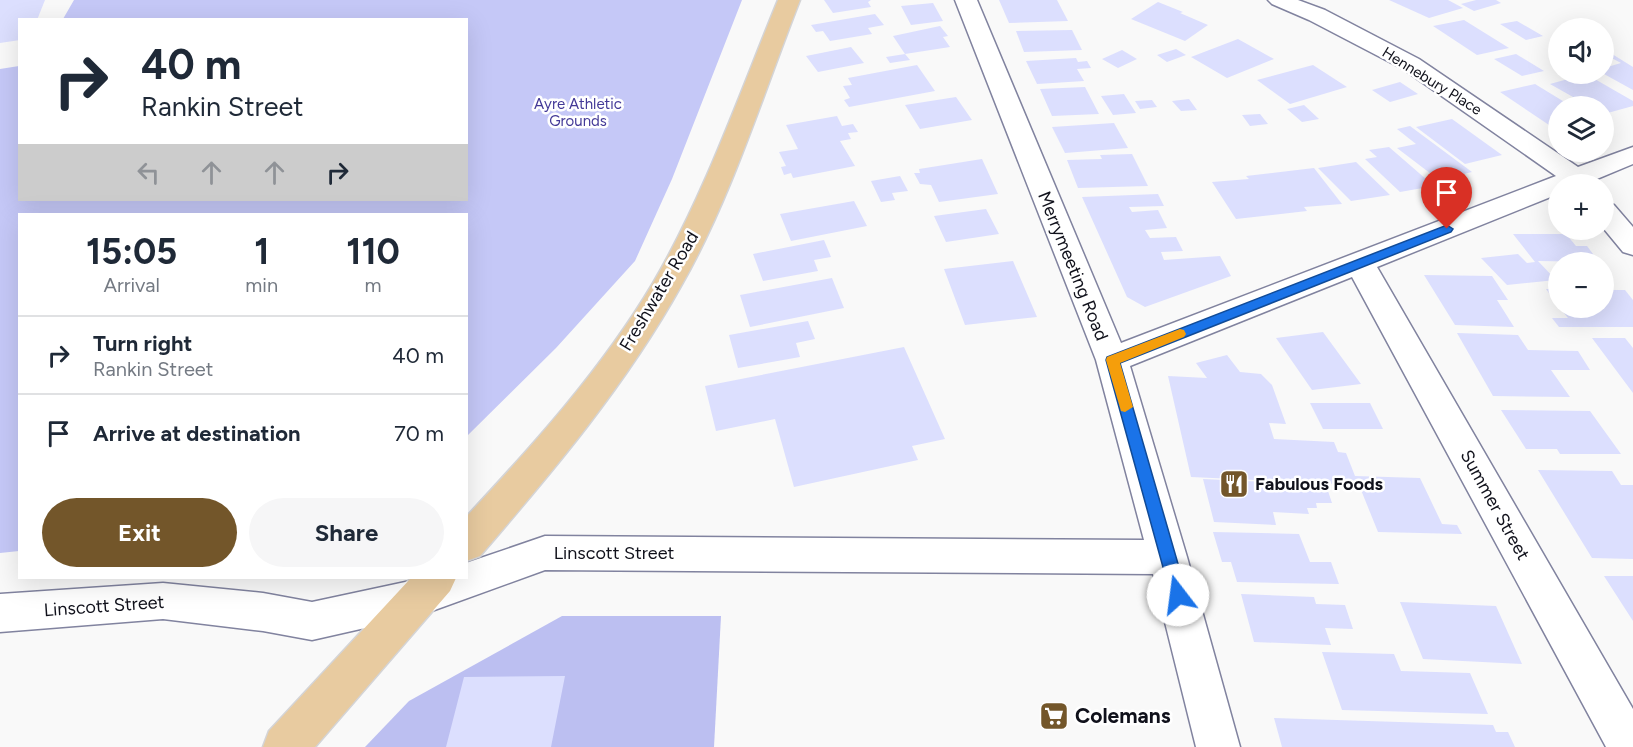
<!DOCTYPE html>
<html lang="en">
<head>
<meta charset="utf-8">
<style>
	body { margin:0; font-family:Figtree,sans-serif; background:#f6f6f7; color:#1f2937; height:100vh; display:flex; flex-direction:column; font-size:22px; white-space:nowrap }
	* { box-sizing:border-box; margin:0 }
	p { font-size:20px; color:#747a83 }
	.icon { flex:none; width:33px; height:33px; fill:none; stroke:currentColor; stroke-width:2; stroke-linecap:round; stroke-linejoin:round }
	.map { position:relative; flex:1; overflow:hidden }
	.panel { position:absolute; left:18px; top:213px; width:450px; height:366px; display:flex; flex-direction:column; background:#fff; border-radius:0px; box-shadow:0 6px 24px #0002 }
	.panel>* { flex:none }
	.banner { position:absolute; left:18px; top:18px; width:450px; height:183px; border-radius:0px; box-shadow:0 6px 24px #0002; background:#fff; color:#1f2937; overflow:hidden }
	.fabs { position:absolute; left:1548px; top:18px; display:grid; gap:12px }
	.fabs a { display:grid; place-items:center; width:66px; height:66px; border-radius:50%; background:#fff; box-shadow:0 6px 24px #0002; font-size:30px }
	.pin { position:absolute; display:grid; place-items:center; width:51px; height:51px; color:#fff; margin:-62px -26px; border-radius:50% 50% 50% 0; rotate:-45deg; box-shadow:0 0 6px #0007 }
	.pin .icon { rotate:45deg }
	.me { position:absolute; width:66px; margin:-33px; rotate:345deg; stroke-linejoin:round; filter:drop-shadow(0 0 4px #0008) }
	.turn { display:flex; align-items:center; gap:21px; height:126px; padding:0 24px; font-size:27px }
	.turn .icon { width:78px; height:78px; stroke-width:2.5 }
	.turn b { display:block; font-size:42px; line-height:51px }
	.lanes { display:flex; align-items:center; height:57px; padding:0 24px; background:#0003; justify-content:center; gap:30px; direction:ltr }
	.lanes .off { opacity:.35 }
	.eta { display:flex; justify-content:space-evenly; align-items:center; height:102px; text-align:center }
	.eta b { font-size:36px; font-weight:700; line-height:42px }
	.cta { display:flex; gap:12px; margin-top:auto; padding:12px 24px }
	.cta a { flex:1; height:69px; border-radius:36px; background:#73562a; color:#fff; font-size:24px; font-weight:700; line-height:69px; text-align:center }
	.cta a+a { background:#f6f6f7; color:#1f2937 }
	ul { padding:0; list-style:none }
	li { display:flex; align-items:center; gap:18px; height:78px; padding:0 24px; border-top:2px solid #e0e1e3 }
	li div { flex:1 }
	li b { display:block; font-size:22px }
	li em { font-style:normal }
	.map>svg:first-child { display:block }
</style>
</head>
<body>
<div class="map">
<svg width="1633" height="747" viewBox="0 0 1633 747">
	<rect width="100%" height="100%" fill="#f9f9f9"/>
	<path fill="#c5c8f7" d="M74 0H742L672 179 635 261 556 348 467 436 466 214H20L19 551 0 553V69L19 66 20 200H466V20L63 19Z"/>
	<path fill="#bcbff1" d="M562 616H721L714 747H365L409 701Z"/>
	<path fill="#dcdffe" d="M0 0H45L37 20H20V40L0 43Z
		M824 0H871L868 2 871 7 833 13Z
		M999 0H1057L1068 21 1009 23Z
		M1389 0H1448L1463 8 1429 18Z
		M1476 0H1496L1501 3 1474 11 1461 4Z
		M1158 2 1183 12 1180 13 1208 25 1185 41 1131 19Z
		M933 3 943 21 911 25 901 6Z
		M875 14 884 25 868 28 872 34 830 41 823 31 816 32 811 25Z
		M1464 20 1509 48 1477 55 1433 26Z
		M1517 21 1543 36 1526 40 1500 24Z
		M940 26 948 36 943 37 950 47 905 54 893 36Z
		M1072 30 1082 50 1024 52 1016 31Z
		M1238 39 1274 59 1227 78 1191 57Z
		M851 47 864 63 818 72 806 56Z
		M1176 49 1186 55 1167 62 1157 55Z
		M1604 49 1633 67V90L1604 74V68L1621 63 1604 54Z
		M1122 50 1137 59 1118 68 1102 59Z
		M905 54 910 60 890 63 886 57Z
		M1516 54 1544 71 1522 76 1494 59Z
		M1076 58 1078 62 1087 61 1091 68 1077 69 1084 81 1037 84 1026 61Z
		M917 65 935 91 849 107 844 100 850 98 843 86 852 85 848 78Z
		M1313 65 1347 87 1290 104 1257 80Z
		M1586 74 1633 101V106L1604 114V106H1589L1550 84Z
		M1400 82 1418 94 1390 102 1372 90Z
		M1535 84 1571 106H1558V131L1500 92Z
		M1085 87 1099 114 1052 116 1040 89Z
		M1124 94 1136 113 1113 115 1101 96Z
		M956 97 972 120 920 129 905 105Z
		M1189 99 1197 110 1181 111 1172 101Z
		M1152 100 1157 107 1140 109 1135 101Z
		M1304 105 1319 119 1302 122 1287 109Z
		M1260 114 1268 124 1250 126 1242 115Z
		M837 116 842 126 853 124 858 132 848 133 851 139 840 141 855 166 793 178 791 173 784 175 781 167 786 166 779 152 798 149 786 125Z
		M1452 119 1502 155 1465 164 1416 127Z
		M1114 123 1128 148 1065 153 1052 127Z
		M1410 126 1472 172 1439 180 1397 148 1416 144 1397 129Z
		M1389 147 1434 186 1400 192 1365 159 1377 157 1369 150Z
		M1132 154 1148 186 1078 188 1067 160 1102 159 1100 155Z
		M982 159 998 194 939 202 931 185 920 184 914 173H920L919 169Z
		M1356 162 1390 195 1351 201 1318 168Z
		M1314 168 1342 204 1304 207 1307 211 1236 219 1212 182 1249 179 1246 176Z
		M900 176 908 191 892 193 895 200 881 202 871 181Z
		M1158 194 1164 206 1129 207 1132 212 1158 210 1167 228 1145 230 1150 238 1176 237 1183 251 1161 252 1164 260 1220 256 1231 276 1145 307 1127 297 1082 197Z
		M854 201 867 226 791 241 780 214Z
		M986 209 999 234 946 242 934 216Z
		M1513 234H1566L1576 246H1587L1599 262 1538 261 1556 280 1507 285 1481 258 1518 254 1527 263 1535 262Z
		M824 240 831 257 814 260 818 271 763 281 753 254Z
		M1013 261 1037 317 965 325 944 269Z
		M1424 275 1492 276 1508 300H1497L1514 327 1455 325Z
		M832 278 844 308 750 327 740 295Z
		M1546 289H1558V305Z
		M1604 290H1625L1633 300V327H1559L1552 318H1568L1560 308H1604Z
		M808 321 815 339 796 343 800 357 738 368 729 335Z
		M1323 332 1361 384 1312 390 1276 338Z
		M1457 333 1518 335 1528 350 1578 351 1590 370H1551L1570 397 1493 396Z
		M1592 338H1625L1633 348V393Z
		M904 347 945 439 912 446 918 460 794 487 775 419 716 431 705 386Z
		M1227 355 1240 372 1261 374 1272 385 1286 424 1269 423 1274 439 1334 442 1338 452 1346 453 1355 476 1420 478 1442 524 1457 525 1462 534 1378 532 1359 485 1191 477 1168 376 1207 378 1196 363Z
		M1310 403H1370L1383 429H1323Z
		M1501 410 1590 411 1621 454H1560L1557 449H1526Z
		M1538 470 1612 471 1621 485H1633V559L1592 558Z
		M1203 479 1326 485 1332 503H1316L1317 508H1307L1309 514 1273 512 1276 525 1214 522Z
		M1213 532 1299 534 1310 562H1331L1339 584 1237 582 1231 562H1222Z
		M1604 576H1633V621Z
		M1241 594 1314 597 1316 604 1345 605 1353 629 1325 628 1331 645 1254 642Z
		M1400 602 1496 606 1522 664 1423 659Z
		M1322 652 1394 654 1401 671 1470 673 1488 714 1342 710Z
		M565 676 551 747H446L464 677Z
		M1274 718 1493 725 1496 732H1508L1515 747H1282Z"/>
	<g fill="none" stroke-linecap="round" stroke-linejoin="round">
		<g stroke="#81839f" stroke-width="3">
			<path id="minor" d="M955 0H977L1121 343 1556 176 1403 69 1309 20 1272 4 1268 0H1298L1325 10 1419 59 1578 167 1633 147V164L1592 181 1594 184H1558V194L1377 267 1633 709V747H1606L1352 277 1130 366 1187 557 1240 747H1196L1153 574 545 570 418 616 312 640 263 631 163 619 0 632V594L163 583 263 593 312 602 424 578H466V563L545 536 1144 540 1096 360Z
				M1604 202 1614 205 1633 227V255L1623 252 1604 229Z"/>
		</g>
		<g stroke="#d4d4d6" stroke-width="3">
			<path id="major" d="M778 0H800C763 94 731 199 681 286 626 385 553 471 480 556L466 561V517C534 444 602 369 653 283 704 196 740 93 778 0Z
				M411 578H456L450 591 315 747H263L269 731Z"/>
		</g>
		<use href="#minor" fill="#fff" fill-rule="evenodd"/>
		<use href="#major" fill="#e8cba0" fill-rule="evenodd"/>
	</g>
	<path fill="#1a73e8" stroke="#114b97" stroke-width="1.5" d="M1447 225 1453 229 1451 232 1120 363 1187 595 1184 600 1178 603 1172 600 1106 360 1107 357Z"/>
	<path fill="#f59e0b" d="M1180 329 1184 330 1186 334 1184 337 1120 363 1133 407 1125 412 1121 411 1106 360 1107 357Z"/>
	<defs>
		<g id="restaurant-square" transform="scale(1.5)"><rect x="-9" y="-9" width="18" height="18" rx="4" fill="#73562a" stroke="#fff"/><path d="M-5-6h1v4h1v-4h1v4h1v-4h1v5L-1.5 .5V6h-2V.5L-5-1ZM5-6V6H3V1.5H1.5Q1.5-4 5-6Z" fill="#fff"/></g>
		<g id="supermarket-square" transform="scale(1.5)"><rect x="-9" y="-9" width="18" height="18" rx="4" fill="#73562a" stroke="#fff"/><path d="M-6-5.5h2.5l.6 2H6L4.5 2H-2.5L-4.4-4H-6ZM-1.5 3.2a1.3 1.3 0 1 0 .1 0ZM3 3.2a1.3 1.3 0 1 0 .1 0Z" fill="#fff"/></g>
	</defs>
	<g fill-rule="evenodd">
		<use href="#restaurant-square" x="1234" y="484"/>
		<use href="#supermarket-square" x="1054" y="716"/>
	</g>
	<g text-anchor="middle" stroke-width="5" stroke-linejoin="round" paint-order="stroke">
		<g font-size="15" fill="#10111b" stroke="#fff">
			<text transform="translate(1432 81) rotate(32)" y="5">Hennebury Place</text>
		</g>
		<g font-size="15" fill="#433997" stroke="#fff">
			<text x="578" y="109">Ayre Athletic<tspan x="578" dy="17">Grounds</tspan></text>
		</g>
		<g font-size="18" fill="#10111b" stroke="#fff">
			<text transform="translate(1073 266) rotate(68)" y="6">Merrymeeting Road</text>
			<text transform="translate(659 291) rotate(-59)" y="6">Freshwater Road</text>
			<text transform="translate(1495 505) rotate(61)" y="6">Summer Street</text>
			<text x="614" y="559">Linscott Street</text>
			<text transform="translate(104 606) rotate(-4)" y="6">Linscott Street</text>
		</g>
		<g font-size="18" font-weight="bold" fill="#10111b" stroke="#fff" text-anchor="start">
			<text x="1255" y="490">Fabulous Foods</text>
		</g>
		<g font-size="21" font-weight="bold" fill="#10111b" stroke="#fff" text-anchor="start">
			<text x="1075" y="723">Colemans</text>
		</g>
	</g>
</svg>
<div class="fabs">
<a><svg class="icon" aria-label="sound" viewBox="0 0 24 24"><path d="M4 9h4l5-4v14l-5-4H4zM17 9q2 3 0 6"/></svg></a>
<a><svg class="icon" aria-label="layers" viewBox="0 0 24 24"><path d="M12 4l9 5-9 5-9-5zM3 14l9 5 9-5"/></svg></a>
<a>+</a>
<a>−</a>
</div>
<div class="pin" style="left:1447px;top:229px;background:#d93025"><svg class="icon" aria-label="arrive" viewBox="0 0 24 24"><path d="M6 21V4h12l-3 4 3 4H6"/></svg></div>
<svg class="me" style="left:1178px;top:595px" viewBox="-20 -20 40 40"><circle r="19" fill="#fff"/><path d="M0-13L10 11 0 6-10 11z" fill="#1a73e8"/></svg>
<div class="banner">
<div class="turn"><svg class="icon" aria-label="right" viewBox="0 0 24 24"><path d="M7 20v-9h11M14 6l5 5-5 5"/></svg><div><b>40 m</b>Rankin Street</div></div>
<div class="lanes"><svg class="icon off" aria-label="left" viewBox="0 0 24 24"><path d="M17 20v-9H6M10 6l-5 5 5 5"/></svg><svg class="icon off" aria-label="ahead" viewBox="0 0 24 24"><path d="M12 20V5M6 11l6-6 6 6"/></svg><svg class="icon off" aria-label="ahead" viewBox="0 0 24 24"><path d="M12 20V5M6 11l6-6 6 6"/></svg><svg class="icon" aria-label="right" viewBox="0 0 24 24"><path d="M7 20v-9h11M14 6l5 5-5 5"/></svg></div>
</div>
<section class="panel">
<div class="eta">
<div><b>15:05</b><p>Arrival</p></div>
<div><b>1</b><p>min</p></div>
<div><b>110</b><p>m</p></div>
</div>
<ul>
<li><svg class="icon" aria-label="right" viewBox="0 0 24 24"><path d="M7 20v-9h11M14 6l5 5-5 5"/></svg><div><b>Turn right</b><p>Rankin Street</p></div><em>40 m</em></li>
<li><svg class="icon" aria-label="arrive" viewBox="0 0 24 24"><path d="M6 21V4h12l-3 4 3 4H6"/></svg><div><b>Arrive at destination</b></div><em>70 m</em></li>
</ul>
<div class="cta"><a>Exit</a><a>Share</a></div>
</section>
</div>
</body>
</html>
